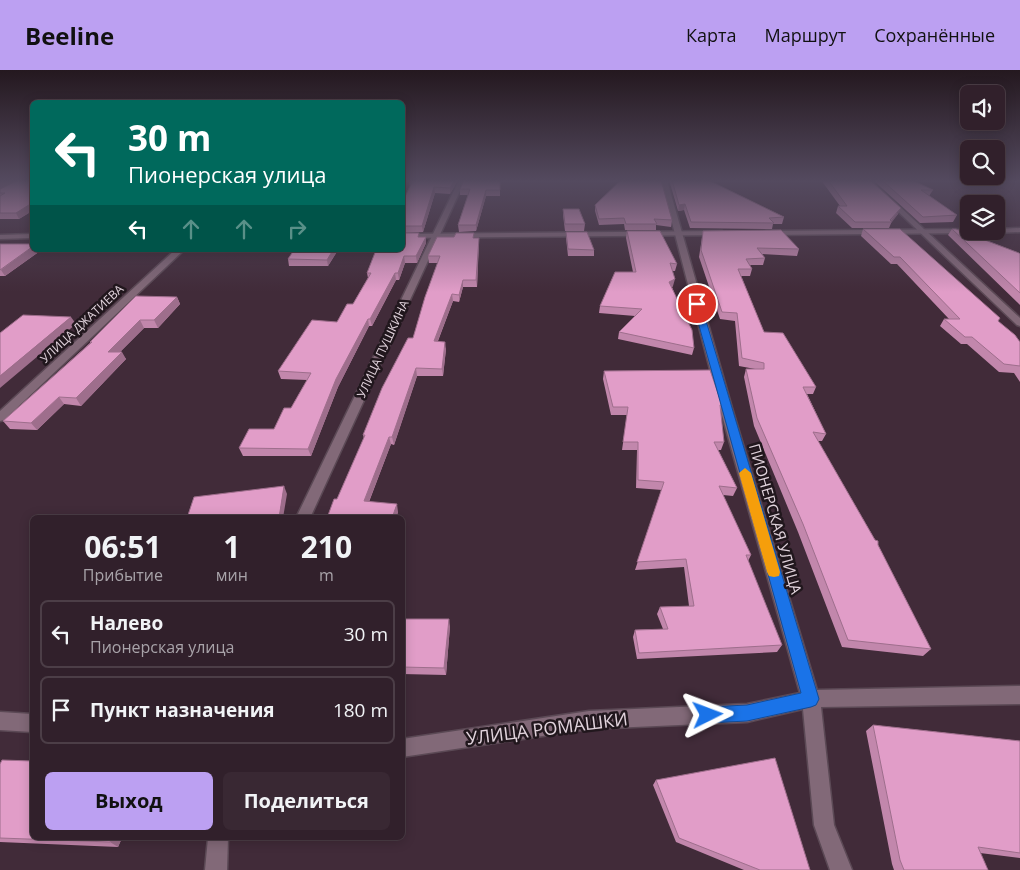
<!DOCTYPE html>
<html lang="ru">
<head>
<meta charset="utf-8">
<style>
	body { margin:0; font-family:"Open Sans",sans-serif; background:#392833; color:#f1f3f6; height:100vh; display:flex; flex-direction:column; font-size:19px; white-space:nowrap }
	* { box-sizing:border-box; margin:0 }
	p { font-size:16px; color:#a8a3a9 }
	.icon { flex:none; width:28px; height:28px; fill:none; stroke:currentColor; stroke-width:2; stroke-linecap:round; stroke-linejoin:round }
	.map { position:relative; flex:1; overflow:hidden }
	.side { position:absolute; left:30px; top:445px; width:375px; height:325px; display:flex; flex-direction:column; background:#31202b; border-radius:8px; box-shadow:0 2px 12px #0003,0 0 0 1px #4c3e47 }
	.side>* { flex:none }
	.top-card { position:absolute; left:30px; top:30px; width:375px; height:152px; border-radius:8px; box-shadow:0 2px 12px #0003,0 0 0 1px #4c3e47; background:#00695c; color:#fff; overflow:hidden }
	.buttons { position:absolute; left:960px; top:15px; display:grid; gap:10px }
	.buttons a { display:grid; place-items:center; width:45px; height:45px; border-radius:8px; background:#31202b; box-shadow:0 2px 12px #0003,0 0 0 1px #4c3e47; font-size:25px }
	.pin { position:absolute; display:grid; place-items:center; width:42px; height:42px; color:#fff; margin:-21px; border:2px solid #fff; border-radius:50%; box-shadow:0 1px 5px #0007 }
	.me { position:absolute; width:55px; margin:-28px; rotate:87deg; stroke-linejoin:round; filter:drop-shadow(0 0 4px #0008) }
	.turn { display:flex; align-items:center; gap:18px; height:105px; padding:0 15px; font-size:22px }
	.turn .icon { width:65px; height:65px; stroke-width:2.5 }
	.turn b { display:block; font-size:35px; line-height:42px }
	.lanes { display:flex; align-items:center; height:48px; padding:0 15px; background:#0003; justify-content:center; gap:25px; direction:ltr }
	.lanes .off { opacity:.35 }
	.eta { display:flex; justify-content:space-evenly; align-items:center; height:85px; text-align:center }
	.eta b { font-size:30px; font-weight:700; line-height:35px }
	.button { display:flex; gap:10px; margin-top:auto; padding:10px 15px }
	.button a { flex:1; height:58px; border-radius:8px; background:#bca0f2; color:#111; font-size:20px; font-weight:700; line-height:58px; text-align:center }
	.button a+a { background:#392833; color:#f1f3f6 }
	ul { padding:0; list-style:none }
	li { display:flex; align-items:center; gap:15px; height:68px; margin:0 10px 8px; padding:0 5px; border:2px solid #4c3e47; border-radius:8px }
	li div { flex:1 }
	li b { display:block; font-size:19px }
	li em { font-style:normal }
	header { display:flex; align-items:center; gap:30px; box-sizing:border-box; height:70px; padding:0 25px; background:#bca0f2; color:#111 }
	header strong { font-size:24px }
	nav { display:flex; gap:28px; margin-inline-start:auto; font-size:18px }
	.map>svg:first-child { display:block }
</style>
</head>
<body>
<header>
<strong>Beeline</strong>
<nav><a>Карта</a><a>Маршрут</a><a>Сохранённые</a></nav>
</header>
<div class="map">
<svg width="1020" height="800" viewBox="0 0 1020 800">
	<rect width="100%" height="100%" fill="#412b39"/>
	<g fill="none" stroke-linecap="round" stroke-linejoin="round">
		<g stroke="#5b4955" stroke-width="3">
			<path id="minor" d="M459 110H465L310 448H296Z
				M661 110H667L732 338 817 620 1020 616V634L821 637 834 755 852 800H830L814 755 803 639 747 652 589 659 402 687V669L589 641 747 634 800 623 720 338Z
				M865 110H871L1020 248V256L1017 255Z
				M175 180H184L4 350 0 351V341Z
				M0 642 32 644V662L0 660Z
				M208 768H228L227 800H205Z"/>
		</g>
		<g stroke="#5b4955" stroke-width="3">
			<path id="tertiary" d="M1020 158V162L996 163 993 161H996V159Z
				M969 159 972 163 766 165 762 163 766 161Z
				M722 161V165H719L402 168V164Z
				M32 164V168L0 169V165Z"/>
		</g>
		<use href="#minor" fill="#826978" fill-rule="evenodd"/>
		<use href="#tertiary" fill="#826978" fill-rule="evenodd"/>
	</g>
	<path fill="#c287ac" d="M0 110H32V141L19 149H0Z
		M458 110 450 124 435 123 423 162 402 163V133L410 117 409 112Z
		M500 110V126H486L476 161 459 162 458 155 468 125H460V119Z
		M669 110H708L784 147 782 154H773L772 159 690 158 684 140 678 141Z
		M821 110H870L898 144 892 151 889 158H852L836 143 838 136H840Z
		M873 110H912L933 120 929 126 957 145 953 152 920 153Z
		M595 135 672 150 671 157 656 155V160H625L624 154 599 155 595 141Z
		M563 139 585 154 584 161H565L563 145Z
		M863 159 998 251 1020 272V312L1014 303 999 302 967 274H961L940 256 944 249H949L897 194H891L861 166Z
		M952 159 1020 184V235L948 165Z
		M627 161 677 194 675 201H672L673 216 672 217 694 278 692 285 618 269 619 262 635 246 599 243 600 236 633 202 626 168Z
		M703 161 799 179 797 186 762 184 765 188 763 195H750L752 199 750 206H741L764 262 816 317 813 324H807L826 364 822 371H818L878 475 931 579 923 586 842 577 798 462 754 356 744 307 746 299H755L739 296 735 251 720 249 699 187Z
		M566 162 594 180V186H568L566 168Z
		M420 167H426V173L417 193H405L399 210H396L372 256H369L338 317 311 386H243L239 378 274 359 291 338 307 310 281 309 278 301 337 252 353 234 368 208 367 203Z
		M474 168H479L477 217H463L459 232 453 231 438 271 446 279 443 306H417L394 375 391 374 369 432 398 442 396 448H327L337 429 364 368 363 365 413 268 438 193H429L428 186Z
		M0 174 40 181 5 206H0Z
		M294 180H338L328 196H289L288 189Z
		M177 227 180 234 158 258H144L120 282 126 289 81 336 64 334 37 360 10 359 3 351 90 273V272Z
		M604 301 722 335 720 341 724 372 721 380H718L737 418 733 426 723 425 751 485 748 491 782 575 777 582 637 589 633 567 635 560 663 559 657 544 660 537 689 536 684 497 635 500 662 420 636 418 637 380H622L627 345H611L603 309Z
		M402 549 450 556 446 605 402 604Z
		M873 655 1020 671V788L980 783 988 800H894L892 794 866 661Z
		M0 694 32 768H122L118 777 0 772Z
		M656 710 810 800H744L676 772 653 715Z"/>
	<path fill="#9e6e8c" d="M4 110H19L0 119V111Z
		M455 110H458L450 124V118Z
		M434 117 435 123 423 162 422 156Z
		M486 120V126L476 161V155Z
		M32 133V141L19 149 16 143Z
		M685 134 684 140 678 141 679 135Z
		M901 138 898 144 892 152H890Z
		M426 167V173L417 193 416 186Z
		M479 168V174L477 217 476 210Z
		M32 177V180H39L40 181 5 206 1 200Z
		M333 180H338L328 196 327 190Z
		M404 186 405 193 399 210 398 203Z
		M395 203 396 210 372 256 370 249Z
		M675 209 673 216 668 219 669 212Z
		M463 210V217L459 232V225Z
		M452 224 453 231 435 278 434 271Z
		M177 227 180 234 158 258 154 250Z
		M71 247 76 254 0 318V306Z
		M368 249 369 256 338 317 311 386 308 379 336 309Z
		M140 250 144 258 113 289 108 282Z
		M445 272 446 279 443 306 442 299Z
		M122 282 126 289 81 336 76 328Z
		M416 298 417 306 394 375 392 367Z
		M59 327 64 334 37 360 31 353Z
		M389 367 391 374 366 439 364 431Z
		M284 416 287 424 283 448H279Z
		M397 434 398 442 396 448H392Z
		M449 549 450 556 446 605 444 598Z
		M112 768H122L118 777 110 772Z"/>
	<path fill="#e19dc8" stroke="#9e6e8c" d="M18 110H32V126L30 127H32V133L16 143H0V126L5 123H0V119Z
		M411 110H455L450 118 434 117 422 156H402V133L412 112H409Z
		M464 110H500V120H486L476 155H458L470 119H460Z
		M621 110H661L672 150 654 149 657 154H626L624 148 599 149 595 135Z
		M672 110H708L784 147 769 148 774 153 691 152 685 134 679 135Z
		M828 110H870L901 138 890 150 892 152H855L838 136H847Z
		M882 110H912L933 120H921L957 145 923 147Z
		M563 139H579L585 154H565Z
		M863 159H900L1000 248 998 251 1015 265 1020 272V296L1004 294 972 267H965L944 249H960L900 187H894Z
		M952 159H956L1019 183 1020 184V223Z
		M781 160 799 179 757 178 765 188 746 189 752 199H738L764 262 783 263 816 317H803L826 364 813 362 875 470 878 471V475L931 579 848 570 803 454 757 348 746 299H764V293L742 288 737 243 722 242 701 180 703 161Z
		M627 161H660L677 194 670 193 675 209 669 212 692 260 694 278 619 262 642 239 600 236 615 202H636Z
		M566 162H587L594 180 568 179Z
		M402 163H419L418 167H426L416 186H404L398 203H395L370 249H368L336 309 308 379 239 378 249 359H274L284 338H291L311 303 278 301 312 250 337 252 347 234H353L371 203H367L376 180H402Z
		M456 163H474L473 168H479L476 210H463L459 225 452 224 434 271 445 272 442 299 416 298 392 367H389L364 431 397 434 392 448H327L334 429H337L365 365H363L382 318 408 268H413L425 227 440 186H428L437 167H454Z
		M0 174H32V177L0 200Z
		M294 180H333L327 190 288 189Z
		M136 226 177 227 154 250H140L108 282H122L76 328 59 327 31 353 3 351 92 272H90Z
		M23 245 71 247 0 306V263Z
		M710 300 722 335H720L724 372H714L737 418 719 416 751 485H746L782 575 639 583 635 560 668 559 660 537 694 536 686 489 637 492 664 412 638 410V372H623L628 337H613L604 301Z
		M284 416 279 448H187L194 427Z
		M402 549H449L444 598 402 597Z
		M873 655 1020 671V783L978 777 988 800H904L900 790Z
		M775 688 810 800H760L679 768 656 710Z
		M2 690 32 691V768H112L110 772 0 768V694Z"/>
	<linearGradient id="sky" x2="0" y2="1"><stop stop-color="#24181f"/><stop offset="0.5" stop-color="#544a5f"/><stop offset="1" stop-color="#544a5f" stop-opacity="0"/></linearGradient>
	<rect width="1020" height="222" fill="url(#sky)"/>
	<path fill="#1a73e8" stroke="#114b97" d="M694 232 701 234 819 629 816 635 811 637 747 651 708 653 702 651 699 645 702 639 708 637 747 635 801 623 693 234Z"/>
	<path fill="#f59e0b" d="M745 398 751 403 780 502 779 506 774 507 769 506 767 502 739 403Z"/>
	<g text-anchor="middle" stroke-width="5" stroke-linejoin="round" paint-order="stroke">
		<g font-size="12" fill="#e1d3dc" stroke="#21171d">
			<text transform="translate(82 254) rotate(-43)" y="4">УЛИЦА ДЖАТИЕВА</text>
			<text transform="translate(383 279) rotate(-65)" y="4">УЛИЦА ПУШКИНА</text>
		</g>
		<g font-size="15" fill="#e1d3dc" stroke="#21171d">
			<text transform="translate(775 449) rotate(74)" y="5">ПИОНЕРСКАЯ УЛИЦА</text>
		</g>
		<g font-size="18" fill="#e1d3dc" stroke="#21171d">
			<text transform="translate(547 659) rotate(-7)" y="6">УЛИЦА РОМАШКИ</text>
		</g>
	</g>
</svg>
<div class="buttons">
<a><svg class="icon" aria-label="sound" viewBox="0 0 24 24"><path d="M4 9h4l5-4v14l-5-4H4zM17 9q2 3 0 6"/></svg></a>
<a><svg class="icon" aria-label="search" viewBox="0 0 24 24"><circle cx="10" cy="10" r="6"/><path d="M15 15l6 6"/></svg></a>
<a><svg class="icon" aria-label="layers" viewBox="0 0 24 24"><path d="M12 4l9 5-9 5-9-5zM3 14l9 5 9-5"/></svg></a>
</div>
<div class="pin" style="left:697px;top:234px;background:#d93025"><svg class="icon" aria-label="arrive" viewBox="0 0 24 24"><path d="M6 21V4h12l-3 4 3 4H6"/></svg></div>
<svg class="me" style="left:708px;top:645px" viewBox="-20 -20 40 40"><path d="M0-17L14 15 0 8-14 15z" fill="#1a73e8" stroke="#fff" stroke-width="4"/></svg>
<div class="top-card">
<div class="turn"><svg class="icon" aria-label="left" viewBox="0 0 24 24"><path d="M17 20v-9H6M10 6l-5 5 5 5"/></svg><div><b>30 m</b>Пионерская улица</div></div>
<div class="lanes"><svg class="icon" aria-label="left" viewBox="0 0 24 24"><path d="M17 20v-9H6M10 6l-5 5 5 5"/></svg><svg class="icon off" aria-label="ahead" viewBox="0 0 24 24"><path d="M12 20V5M6 11l6-6 6 6"/></svg><svg class="icon off" aria-label="ahead" viewBox="0 0 24 24"><path d="M12 20V5M6 11l6-6 6 6"/></svg><svg class="icon off" aria-label="right" viewBox="0 0 24 24"><path d="M7 20v-9h11M14 6l5 5-5 5"/></svg></div>
</div>
<section class="side">
<div class="eta">
<div><b>06:51</b><p>Прибытие</p></div>
<div><b>1</b><p>мин</p></div>
<div><b>210</b><p>m</p></div>
</div>
<ul>
<li><svg class="icon" aria-label="left" viewBox="0 0 24 24"><path d="M17 20v-9H6M10 6l-5 5 5 5"/></svg><div><b>Налево</b><p>Пионерская улица</p></div><em>30 m</em></li>
<li><svg class="icon" aria-label="arrive" viewBox="0 0 24 24"><path d="M6 21V4h12l-3 4 3 4H6"/></svg><div><b>Пункт назначения</b></div><em>180 m</em></li>
</ul>
<div class="button"><a>Выход</a><a>Поделиться</a></div>
</section>
</div>
</body>
</html>
